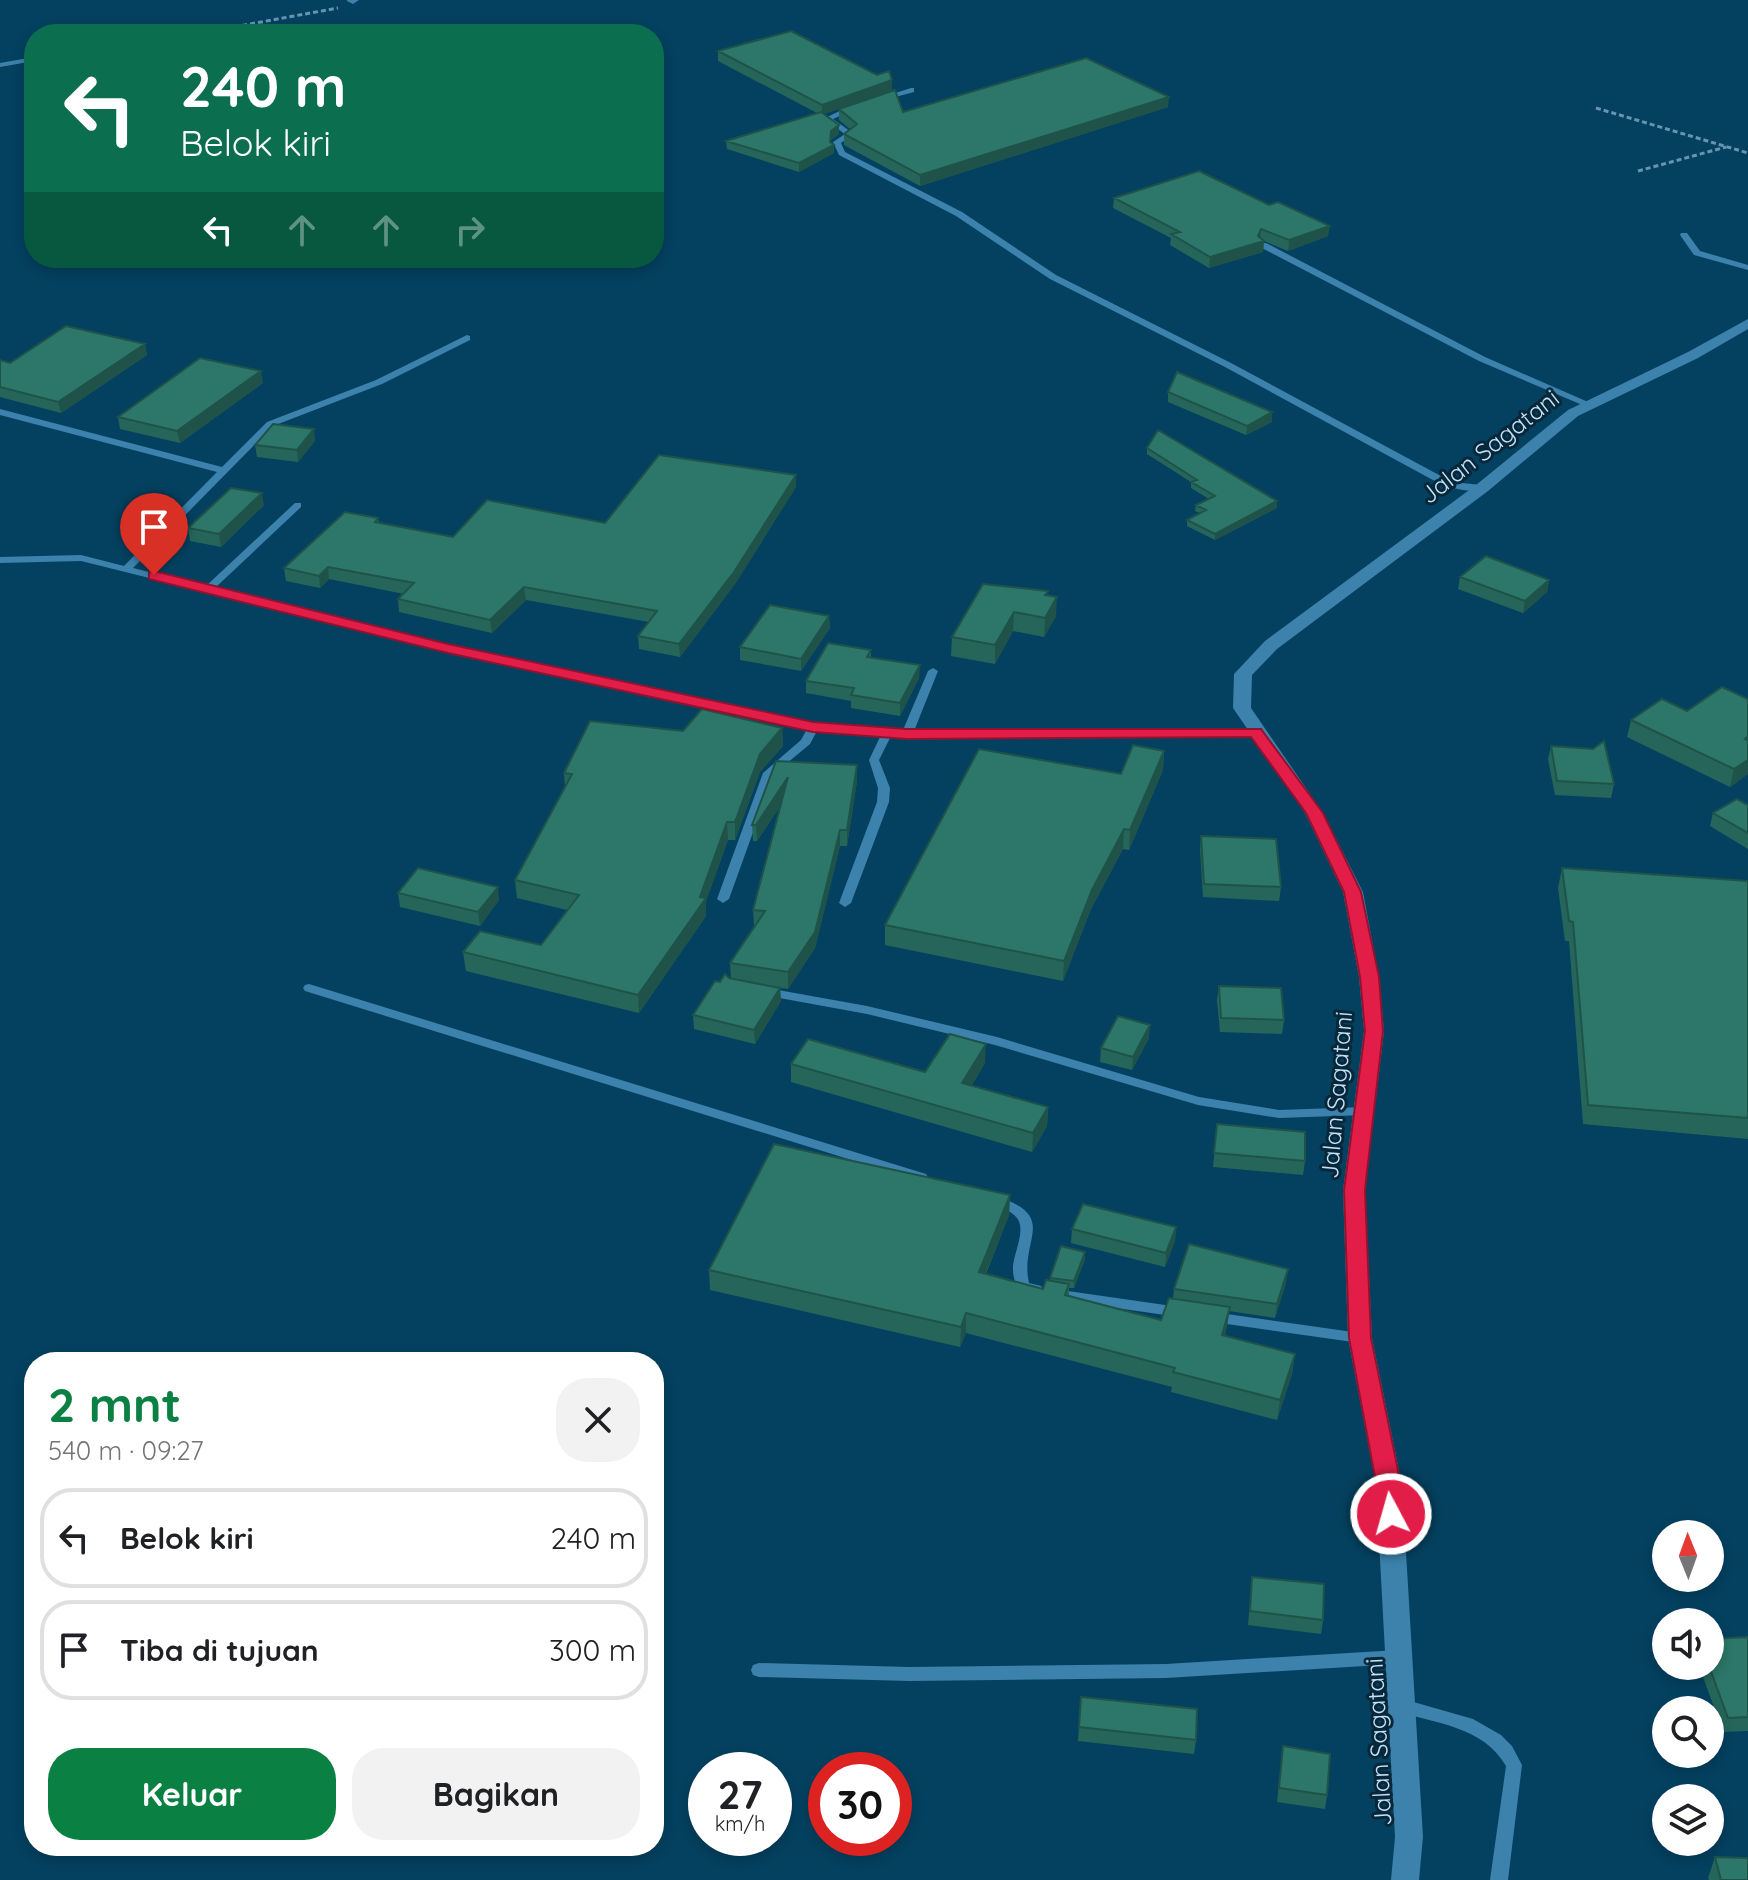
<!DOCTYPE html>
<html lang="id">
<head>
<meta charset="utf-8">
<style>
	body { margin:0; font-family:Quicksand,sans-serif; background:#f2f2f2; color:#202124; height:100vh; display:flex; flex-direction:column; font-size:30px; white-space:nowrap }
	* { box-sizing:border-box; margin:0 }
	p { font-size:26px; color:#757577 }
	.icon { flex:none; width:44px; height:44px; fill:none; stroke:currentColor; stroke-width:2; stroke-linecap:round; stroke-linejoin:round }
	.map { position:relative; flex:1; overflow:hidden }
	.side { position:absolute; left:24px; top:1352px; width:640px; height:504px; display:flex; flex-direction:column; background:#fff; border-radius:32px; box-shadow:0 4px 12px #0003 }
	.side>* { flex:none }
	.banner { position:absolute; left:24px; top:24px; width:640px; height:244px; border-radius:32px; box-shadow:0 4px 12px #0003; background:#0b6e4f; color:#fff; overflow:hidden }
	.needle { width:52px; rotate:359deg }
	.fabs { position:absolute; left:1652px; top:1520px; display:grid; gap:16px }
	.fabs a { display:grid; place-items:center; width:72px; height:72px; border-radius:50%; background:#fff; box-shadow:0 4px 12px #0003; font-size:40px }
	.speed { position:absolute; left:688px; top:1752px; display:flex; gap:16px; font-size:40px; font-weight:700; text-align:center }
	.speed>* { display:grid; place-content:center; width:104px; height:104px; border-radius:50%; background:#fff; box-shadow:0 4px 12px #0003; line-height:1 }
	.speed small { font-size:20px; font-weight:400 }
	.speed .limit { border:12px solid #d22; background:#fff; color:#111 }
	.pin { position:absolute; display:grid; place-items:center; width:68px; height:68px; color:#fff; margin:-82px -34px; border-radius:50% 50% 50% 0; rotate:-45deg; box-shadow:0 0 8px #0007 }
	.pin .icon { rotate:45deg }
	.me { position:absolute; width:88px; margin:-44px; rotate:354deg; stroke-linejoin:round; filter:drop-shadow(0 0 6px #0008) }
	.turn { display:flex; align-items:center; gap:28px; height:168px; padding:0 24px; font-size:36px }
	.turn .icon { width:104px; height:104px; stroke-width:2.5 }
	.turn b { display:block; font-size:56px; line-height:68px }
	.lanes { display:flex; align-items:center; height:76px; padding:0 24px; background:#0003; justify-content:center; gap:40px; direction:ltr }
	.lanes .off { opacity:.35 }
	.round { display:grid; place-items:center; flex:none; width:84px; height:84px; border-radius:32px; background:#f2f2f2 }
	.headline { display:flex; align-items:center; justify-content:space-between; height:136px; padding:0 24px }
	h1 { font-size:48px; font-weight:700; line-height:60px; color:#0b8043 }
	.cta { display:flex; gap:16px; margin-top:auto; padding:16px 24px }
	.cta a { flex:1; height:92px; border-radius:32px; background:#0b8043; color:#fff; font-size:32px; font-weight:700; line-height:92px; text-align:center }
	.cta a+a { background:#f2f2f2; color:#202124 }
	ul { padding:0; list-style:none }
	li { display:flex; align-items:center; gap:24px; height:100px; margin:0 16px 12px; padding:0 8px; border:4px solid #e0e0e0; border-radius:32px }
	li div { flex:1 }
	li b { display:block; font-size:30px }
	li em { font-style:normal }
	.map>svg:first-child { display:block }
</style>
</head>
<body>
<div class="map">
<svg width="1748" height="1880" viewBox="0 0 1748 1880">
	<rect width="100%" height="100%" fill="#044160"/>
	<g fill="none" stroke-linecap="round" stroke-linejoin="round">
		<path stroke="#6795b1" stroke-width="3" stroke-dasharray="5 3" stroke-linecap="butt" d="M195 34 338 8
			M1596 108 1748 153
			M1638 171 1726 147"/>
		<path fill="#3c82ad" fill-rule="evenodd" d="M34 57V61L0 67V63Z
			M911 88H914V92L884 100 880 98Z
			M848 107 855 109 833 119 854 134 841 143 845 152 962 212 1056 275 1231 363 1452 482 1482 485 1487 488C1470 495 1447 487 1431 479L1225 367 1050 279 956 216 839 155 833 142 845 134 823 119Z
			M1681 233H1687L1700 251 1748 265V270L1694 255 1680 235Z
			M1260 243H1266L1485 357 1595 405 1590 408 1587 407 1479 361 1260 247Z
			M467 335 470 336V340L382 384 273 426 133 568 206 586 295 503H301V507L215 588 448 646 813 724 903 730 928 671 933 668 938 671 914 731 1256 729 1261 732 1256 735 891 736 879 760 890 788 889 802 851 903 845 907 839 903 877 802 878 788 869 760 881 735 817 731 810 744 774 774 729 899 723 903 717 899 763 773 801 740 807 729 448 652 81 561 0 563V557L81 555 124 566 217 472 0 415V409L222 467 267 422 376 380Z
			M309 984 926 1174 928 1177 926 1180H916L305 991 303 988 305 985Z
			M767 988 867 1006 997 1037 1199 1097 1279 1110 1364 1107 1369 1108 1370 1111 1369 1114 1364 1115 1279 1118 1198 1105 995 1045 867 1014 763 995 761 992 763 989Z
			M996 1196C1060 1217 1019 1239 1029 1283L1041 1286 1043 1290 1041 1294 1036 1295 1018 1290C1016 1284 1013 1277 1013 1270 1012 1255 1027 1231 1017 1218 1010 1209 997 1208 989 1201L991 1198Z
			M1054 1289 1179 1307 1184 1308 1186 1312 1184 1316 1179 1317 1054 1299 1049 1298 1047 1294 1049 1290Z
			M1213 1312 1360 1333 1365 1334 1367 1338 1365 1342 1360 1343 1213 1322 1208 1321 1206 1317 1208 1313Z
			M1398 1650 1404 1652 1406 1657 1404 1662 1398 1664 1166 1678 909 1681 759 1677 753 1675 751 1670 753 1665 759 1663 909 1667 1166 1664Z
			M1403 1699 1473 1719 1501 1735 1512 1746 1522 1765 1508 1880H1490L1506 1766C1483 1726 1436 1724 1397 1711L1395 1706 1397 1701Z"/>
		<path fill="#3c82ad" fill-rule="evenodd" d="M359 0 353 4 347 1V0Z
			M1748 319V329L1698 358 1578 416 1488 491 1277 649 1252 675 1251 708 1323 813 1363 892 1379 977 1384 1031 1365 1190 1372 1338 1402 1485 1423 1837 1419 1880H1391L1395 1837 1376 1485 1348 1338 1343 1190 1364 1031 1359 977 1343 892 1305 813 1233 708 1234 674 1265 641 1476 485 1568 410 1688 352Z"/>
	</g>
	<path fill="#26665a" d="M718 51 877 75 892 80V90L824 114 839 134 831 140V142L834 145V153L799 172 727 149 726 141 817 113 718 61Z
		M1168 107 920 186 844 145V134L850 129 839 120V109L903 112Z
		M1114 198 1328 236 1288 251 1264 241 1263 252 1209 268 1170 245 1171 238 1113 208Z
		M145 344 147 355 61 413 0 397V360L10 363Z
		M263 383 180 443 120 429 118 417Z
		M1168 392 1272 412V422L1246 435 1168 402Z
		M315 441 298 462 257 457 255 445Z
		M1147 448 1277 508 1215 540 1187 526V520L1200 513 1195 511 1196 505 1209 499 1191 488V482L1147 454Z
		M796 487 735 584 680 657 639 649 638 636 649 622 526 600 492 633 399 612 398 599 404 594 329 579 320 588 286 581 284 568 378 518 379 523 453 537 605 523Z
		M264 505 221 547 190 541 188 528Z
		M1460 577 1549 580 1547 592 1523 613 1458 589Z
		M1048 595 1056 616 1044 637 1013 631 995 664 951 656 952 637Z
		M829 616 830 628 801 671 740 660V647Z
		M871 650V658L919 678 900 716 851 708V701L806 693V681Z
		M1748 699V774L1730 787 1627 737 1631 720 1687 711Z
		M782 728 783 746 760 772 735 840H728L706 901V916L639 1013 466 971 463 952 541 945 567 910 517 898 515 880 565 787 564 773 683 731Z
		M1551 746 1614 784 1611 798 1555 795 1548 759Z
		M1164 751 1163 770 1129 850 1123 849 1091 909 1063 981 885 945V925L1121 774Z
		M776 761 857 781 847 846H840L815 948 788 989 770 986 780 988 781 1001 755 1044 694 1029 693 1015 720 982 729 978 731 979 730 963 754 926 753 910 781 805 757 841H753L752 825Z
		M1748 805V849L1710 826 1713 813Z
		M1201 836 1281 887 1279 901 1203 897 1200 849Z
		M1562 868 1748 881V1139L1583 1124 1569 941H1565L1558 888Z
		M398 893 499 900 480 926 400 907Z
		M1219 986 1284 1020 1282 1034 1220 1032 1217 1000Z
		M1149 1038 1132 1070 1100 1062 1101 1048Z
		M985 1063 972 1085 1048 1107 1047 1126 1032 1152 791 1082V1064L925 1072Z
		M1217 1124 1305 1161 1303 1175 1213 1167Z
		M1010 1195 1009 1215 986 1274 1043 1289 1050 1281V1278L1085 1252V1259L1074 1288H1069V1296L1161 1320 1173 1299 1174 1289 1286 1283 1275 1318 1229 1311 1225 1336 1295 1354 1292 1374 1277 1420 1171 1392 1172 1387 966 1333 960 1347 710 1290 709 1270Z
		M1176 1227 1175 1241 1165 1267 1071 1243 1072 1229Z
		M1252 1577 1323 1620 1321 1634 1248 1625Z
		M1748 1637V1731L1723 1732 1699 1666H1710Z
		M1081 1697 1196 1740 1194 1754 1078 1741Z
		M1283 1746 1327 1795 1325 1809 1277 1802Z
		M1715 1857 1748 1880H1709L1708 1878Z"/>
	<path fill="#1f534a" d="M892 80V90L822 115V105Z
		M1169 97 1168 107 920 186V175Z
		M839 125V134L831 140V146L834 145V153L799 172V163L831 131Z
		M1330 226 1328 236 1288 251 1289 240Z
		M1261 229 1260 240 1264 241 1263 252 1209 268 1210 257 1258 236Z
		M145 344 147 355 61 413 58 402Z
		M261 371 263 383 180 443 177 431Z
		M1272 412V422L1246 435 1247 426Z
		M314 429 315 441 298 462 297 450Z
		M796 475V487L735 584 680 657 679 644Z
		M262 493 264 505 221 547 219 534Z
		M1277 501V508L1215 540V534Z
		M328 567 329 579 320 588 319 576Z
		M1549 580 1547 592 1523 613 1525 601Z
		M524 587 526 600 492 633 490 620Z
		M1057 597 1056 616 1044 637 1045 618Z
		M1014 612 1013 631 995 664V645Z
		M829 616 830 628 801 671V659Z
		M920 665 919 678 900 716V703Z
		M782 728 783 746 760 772 735 840V822L760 754Z
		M1164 751 1163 770 1129 850 1130 830Z
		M1748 760V774L1730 787 1734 769Z
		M857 765V781L847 846V830Z
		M788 777 789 793 757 841 756 825Z
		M727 822 728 840 706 901V916L639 1013 638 995 700 897Z
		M1124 829 1123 849 1091 909 1063 981 1064 961 1092 890Z
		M840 830V846L815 948 788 989V972Z
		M498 887 499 900 480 926 478 912Z
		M780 988 781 1001 755 1044 754 1030Z
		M1150 1025 1149 1038 1132 1070 1133 1057Z
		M986 1044 985 1063 962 1102V1083Z
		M1048 1107 1047 1126 1032 1152 1033 1133Z
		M1010 1195 1009 1215 978 1292 979 1272Z
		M1176 1227 1175 1241 1165 1267 1166 1253Z
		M1085 1252V1259L1074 1288V1281Z
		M1288 1269 1286 1283 1275 1318 1277 1304Z
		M1230 1307 1227 1327 1219 1355 1222 1335Z
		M966 1313V1333L960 1347 961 1327Z
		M1295 1354 1292 1374 1277 1420 1280 1400Z"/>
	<path fill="#2c7769" stroke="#1f534a" stroke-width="2" d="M791 31 877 75 889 71 892 80 822 105 718 51Z
		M1086 58 1169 97 920 175 844 134 857 124 839 109 895 90 903 112Z
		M821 112 839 125 831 131 830 142 834 145 799 163 726 141Z
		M1199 171 1269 205 1278 202 1330 226 1289 240 1261 229 1258 236 1264 241 1210 257 1171 234 1180 232 1114 198Z
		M66 326 145 344 58 402 0 387V360L10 363Z
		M200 358 261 371 177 431 118 417Z
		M1177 372 1272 412 1247 426 1168 392Z
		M273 424 314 429 297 450 255 445Z
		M1158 430 1277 501 1215 534 1187 520 1206 510 1196 505 1215 496 1191 482 1197 480 1147 448Z
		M659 455 796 475 734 572 679 644 638 636 657 611 524 587 490 620 398 599 414 583 328 567 319 576 284 568 345 512 378 518 375 522 453 537 487 500 605 523Z
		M231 488 262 493 219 534 188 528Z
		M1486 556 1549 580 1525 601 1460 577Z
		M983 584 1048 591 1045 595 1057 597 1045 618 1014 612 995 645 952 637Z
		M770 605 829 616 801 659 740 647Z
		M828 643 871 650 867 657 920 665 900 703 851 695 854 688 806 681Z
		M1722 687 1748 699V736L1745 739 1748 740V760L1734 769 1631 720 1662 699 1687 711Z
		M702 709 782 728 760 754 735 822H727L700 897 706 898 638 995 463 952 480 931 541 945 579 895 515 880 572 774 564 773 590 721 683 731Z
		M1604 741 1614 784 1557 781 1551 746 1593 749Z
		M1133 745 1164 751 1130 830 1124 829 1092 890 1064 961 885 925 979 749 1121 774Z
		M776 761 857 765 847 830H840L815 932 788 972 730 963 765 911 753 910 788 777 756 825H752Z
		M1737 799 1748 805V833L1713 813Z
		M1201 836 1276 839 1281 887 1204 884Z
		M418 868 498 887 478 912 398 893Z
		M1562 868 1748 881V1118L1588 1105 1573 922 1569 921Z
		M725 974 729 978 780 988 754 1030 693 1015 715 981 720 982Z
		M1219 986 1281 988 1284 1020 1221 1018Z
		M1118 1016 1150 1025 1133 1057 1101 1048Z
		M950 1034 986 1044 962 1083 1048 1107 1033 1133 791 1064 808 1039 925 1072Z
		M1217 1124 1305 1132V1161L1214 1153Z
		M774 1144 1010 1195 979 1272 1043 1289 1046 1280 1069 1284 1065 1295 1161 1320 1169 1298 1230 1307 1222 1335 1295 1354 1280 1400 1173 1372 1175 1368 966 1313 961 1327 709 1270Z
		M1083 1204 1176 1227 1166 1253 1072 1229Z
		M1189 1244 1288 1269 1277 1304 1174 1289Z
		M1061 1246 1085 1252 1074 1281 1050 1278Z
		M1252 1577 1324 1584 1323 1620 1250 1611Z
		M1748 1637V1717L1728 1718 1709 1666H1710V1639Z
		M1081 1697 1197 1709 1196 1740 1079 1727Z
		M1283 1746 1330 1754 1327 1795 1279 1788Z
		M1715 1857 1748 1858V1880H1721Z"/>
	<path fill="#e11d48" stroke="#92132f" stroke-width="2" d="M154 571 448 644 813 722 907 729H1261L1323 813 1361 892 1379 977 1383 1031 1365 1190 1371 1338 1401 1485 1403 1514 1400 1520H1383L1349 1338 1344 1190 1365 1031 1360 977 1344 892 1306 813 1251 737 907 739 813 732 448 653 149 579V572Z"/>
	<g text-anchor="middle" stroke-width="6" stroke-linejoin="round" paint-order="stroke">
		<g font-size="24" fill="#c0e2fa" stroke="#082738">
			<text transform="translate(1490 447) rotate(-38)" y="8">Jalan Sagatani</text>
			<text transform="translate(1337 1095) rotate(-85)" y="8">Jalan Sagatani</text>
			<text transform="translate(1379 1742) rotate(-93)" y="8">Jalan Sagatani</text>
		</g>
	</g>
</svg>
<div class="fabs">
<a><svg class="needle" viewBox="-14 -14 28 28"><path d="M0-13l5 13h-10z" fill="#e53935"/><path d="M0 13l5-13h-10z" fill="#757577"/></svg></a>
<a><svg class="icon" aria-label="sound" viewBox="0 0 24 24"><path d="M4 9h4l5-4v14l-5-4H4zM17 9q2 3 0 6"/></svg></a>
<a><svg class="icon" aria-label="search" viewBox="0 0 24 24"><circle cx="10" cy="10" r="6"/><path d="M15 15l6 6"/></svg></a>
<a><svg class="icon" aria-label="layers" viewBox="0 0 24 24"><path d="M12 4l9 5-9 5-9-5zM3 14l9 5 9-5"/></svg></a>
</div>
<div class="speed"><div>27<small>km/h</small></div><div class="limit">30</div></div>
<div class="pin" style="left:154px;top:575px;background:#d93025"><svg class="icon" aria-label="arrive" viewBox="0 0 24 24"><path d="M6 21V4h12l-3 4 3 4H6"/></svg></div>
<svg class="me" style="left:1391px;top:1514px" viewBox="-20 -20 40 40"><circle r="17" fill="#e11d48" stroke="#fff" stroke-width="3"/><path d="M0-11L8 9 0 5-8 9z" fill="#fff"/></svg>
<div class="banner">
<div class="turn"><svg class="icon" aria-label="left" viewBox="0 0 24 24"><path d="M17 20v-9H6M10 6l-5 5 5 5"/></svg><div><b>240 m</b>Belok kiri</div></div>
<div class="lanes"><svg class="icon" aria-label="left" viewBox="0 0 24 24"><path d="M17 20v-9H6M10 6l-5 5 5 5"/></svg><svg class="icon off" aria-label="ahead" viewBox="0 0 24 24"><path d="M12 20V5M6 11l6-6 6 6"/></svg><svg class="icon off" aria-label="ahead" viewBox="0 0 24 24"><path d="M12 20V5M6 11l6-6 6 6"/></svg><svg class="icon off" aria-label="right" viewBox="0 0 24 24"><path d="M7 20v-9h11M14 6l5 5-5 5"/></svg></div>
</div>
<section class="side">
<div class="headline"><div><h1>2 mnt</h1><p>540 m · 09:27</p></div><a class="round"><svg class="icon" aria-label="close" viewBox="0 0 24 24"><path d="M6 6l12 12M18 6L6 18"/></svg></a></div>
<ul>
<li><svg class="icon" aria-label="left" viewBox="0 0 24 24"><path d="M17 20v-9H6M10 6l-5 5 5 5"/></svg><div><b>Belok kiri</b></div><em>240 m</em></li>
<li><svg class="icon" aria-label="arrive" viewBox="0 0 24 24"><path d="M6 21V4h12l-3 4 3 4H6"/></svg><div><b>Tiba di tujuan</b></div><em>300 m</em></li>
</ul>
<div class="cta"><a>Keluar</a><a>Bagikan</a></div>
</section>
</div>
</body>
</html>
